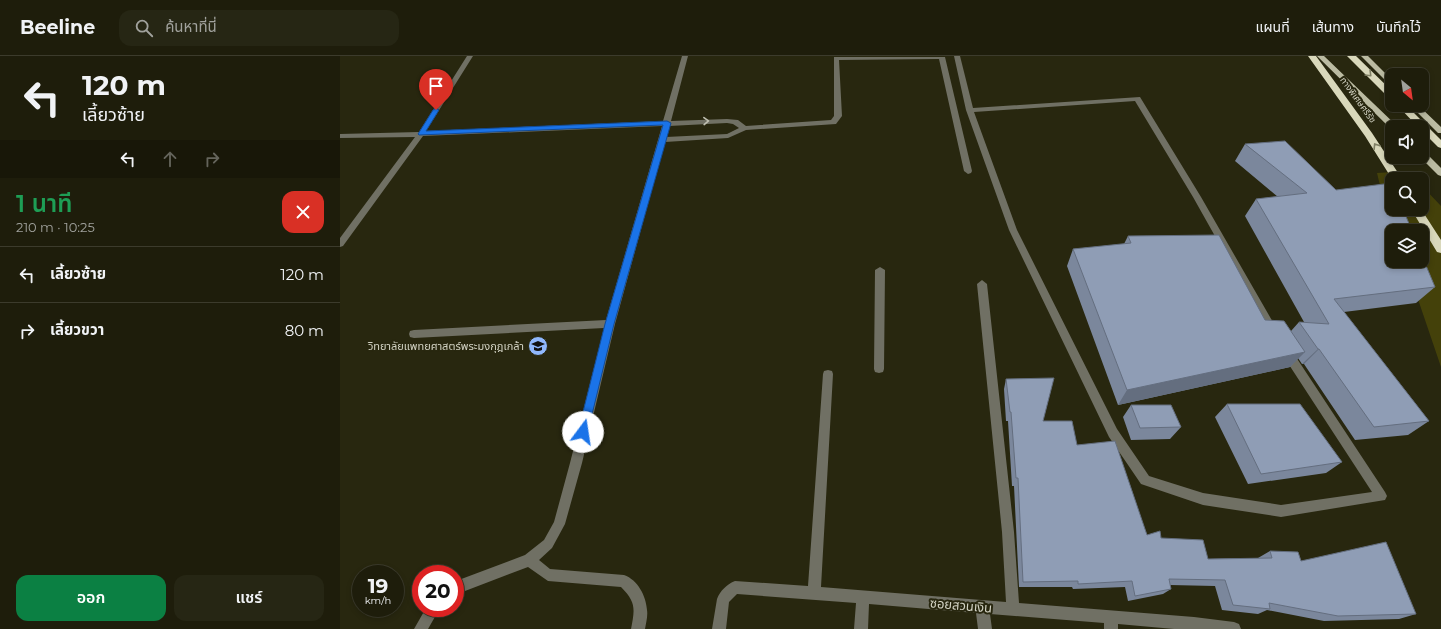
<!DOCTYPE html>
<html lang="th">
<head>
<meta charset="utf-8">
<style>
	body { margin:0; font-family:Montserrat,"Noto Sans Thai",sans-serif; background:#262614; color:#f1f3f6; height:100vh; display:flex; flex-direction:column; font-size:15px; white-space:nowrap }
	* { box-sizing:border-box; margin:0 }
	p { font-size:13px; color:#a1a29d }
	.icon { flex:none; width:22px; height:22px; fill:none; stroke:currentColor; stroke-width:2; stroke-linecap:round; stroke-linejoin:round }
	.map { position:relative; flex:1; overflow:hidden }
	.drawer { display:flex; flex-direction:column; background:#1e1d0b; width:340px }
	.drawer>* { flex:none }
	.guide { background:#1e1d0b; color:#f1f3f6; overflow:hidden }
	.needle { width:26px; rotate:151deg }
	.buttons { position:absolute; left:1045px; top:12px; display:grid; gap:8px }
	.buttons a { display:grid; place-items:center; width:44px; height:44px; border-radius:8px; background:#1e1d0b; box-shadow:0 2px 6px #0003,0 0 0 1px #3c3b2c; font-size:20px }
	.speed { position:absolute; left:12px; top:509px; display:flex; gap:8px; font-size:20px; font-weight:700; text-align:center }
	.speed>* { display:grid; place-content:center; width:52px; height:52px; border-radius:50%; background:#1e1d0b; box-shadow:0 2px 6px #0003,0 0 0 1px #3c3b2c; line-height:1 }
	.speed small { font-size:10px; font-weight:400 }
	.speed .limit { border:6px solid #d22; background:#fff; color:#111 }
	.pin { position:absolute; display:grid; place-items:center; width:34px; height:34px; color:#fff; margin:-41px -17px; border-radius:50% 50% 50% 0; rotate:-45deg; box-shadow:0 0 4px #0007 }
	.pin .icon { rotate:45deg }
	.me { position:absolute; width:44px; margin:-22px; rotate:14deg; stroke-linejoin:round; filter:drop-shadow(0 0 3px #0008) }
	.turn { display:flex; align-items:center; gap:14px; height:84px; padding:0 16px; font-size:18px }
	.turn .icon { width:52px; height:52px; stroke-width:2.5 }
	.turn b { display:block; font-size:28px; line-height:34px }
	.lanes { display:flex; align-items:center; height:38px; padding:0 16px; background:#0003; justify-content:center; gap:20px; direction:ltr }
	.lanes .off { opacity:.35 }
	.round { display:grid; place-items:center; flex:none; width:42px; height:42px; border-radius:12px; background:#262614 }
	.overview { display:flex; align-items:center; justify-content:space-between; height:68px; padding:0 16px }
	h1 { font-size:24px; font-weight:600; line-height:30px; color:#1e9e55 }
	.button { display:flex; gap:8px; margin-top:auto; padding:8px 16px }
	.button a { flex:1; height:46px; border-radius:12px; background:#0b8043; color:#fff; font-size:16px; font-weight:600; line-height:46px; text-align:center }
	.button a+a { background:#262614; color:#f1f3f6 }
	ul { padding:0; list-style:none }
	li { display:flex; align-items:center; gap:12px; height:56px; padding:0 16px; border-top:1px solid #3c3b2c }
	li div { flex:1 }
	li b { display:block; font-size:15px }
	li em { font-style:normal }
	header { display:flex; align-items:center; gap:24px; box-sizing:border-box; height:56px; padding:0 20px; background:#1e1d0b; border-bottom:1px solid #3c3b2c }
	header strong { font-size:19px }
	nav { display:flex; gap:22px; margin-inline-start:auto; font-size:14px }
	.search { width:280px; height:36px; background:#262614; display:flex; align-items:center; gap:10px; box-sizing:border-box; padding:0 14px; border-radius:12px; color:#a1a29d; font-size:15px }
	main { display:flex; flex:1; min-height:0 }
	.map>svg:first-child { display:block }
</style>
</head>
<body>
<header>
<strong>Beeline</strong>
<div class="search"><svg class="icon" aria-label="search" viewBox="0 0 24 24"><circle cx="10" cy="10" r="6"/><path d="M15 15l6 6"/></svg>ค้นหาที่นี่</div>
<nav><a>แผนที่</a><a>เส้นทาง</a><a>บันทึกไว้</a></nav>
</header>
<main>
<section class="drawer">
<div class="guide">
<div class="turn"><svg class="icon" aria-label="left" viewBox="0 0 24 24"><path d="M17 20v-9H6M10 6l-5 5 5 5"/></svg><div><b>120 m</b>เลี้ยวซ้าย</div></div>
<div class="lanes"><svg class="icon" aria-label="left" viewBox="0 0 24 24"><path d="M17 20v-9H6M10 6l-5 5 5 5"/></svg><svg class="icon off" aria-label="ahead" viewBox="0 0 24 24"><path d="M12 20V5M6 11l6-6 6 6"/></svg><svg class="icon off" aria-label="right" viewBox="0 0 24 24"><path d="M7 20v-9h11M14 6l5 5-5 5"/></svg></div>
</div>
<div class="overview"><div><h1>1 นาที</h1><p>210 m · 10:25</p></div><a class="round" style="background:#d93025;color:#fff"><svg class="icon" aria-label="close" viewBox="0 0 24 24"><path d="M6 6l12 12M18 6L6 18"/></svg></a></div>
<ul>
<li><svg class="icon" aria-label="left" viewBox="0 0 24 24"><path d="M17 20v-9H6M10 6l-5 5 5 5"/></svg><div><b>เลี้ยวซ้าย</b></div><em>120 m</em></li>
<li><svg class="icon" aria-label="right" viewBox="0 0 24 24"><path d="M7 20v-9h11M14 6l5 5-5 5"/></svg><div><b>เลี้ยวขวา</b></div><em>80 m</em></li>
</ul>
<div class="button"><a>ออก</a><a>แชร์</a></div>
</section>
<div class="map">
<svg width="1101" height="573" viewBox="0 0 1101 573">
	<rect width="100%" height="100%" fill="#28270f"/>
	<path fill="#44410a" d="M1069 115 1076 123H1052V153H1082V130L1101 150V311L1065 205H1082V175H1054L1042 138 1037 117Z"/>
	<g fill="none" stroke-linecap="round" stroke-linejoin="round">
		<path fill="#707064" fill-rule="evenodd" d="M127 0H133L86 75 323 65 342 0H348L331 65 387 63 398 64 406 70 491 64 494 60V1H605L632 115 631 117 628 118 624 115 599 3 499 4 502 60 496 68 406 74 388 82 325 86 275 268 242 407 225 468 212 492 199 504 210 513 284 519C298 524 306 540 307 554 308 560 306 567 305 573H291C295 553 296 546 281 531L208 525 188 511 125 535 115 541V527L116 525 185 499 204 484 214 466 230 407 264 272 74 282 70 281 69 278 70 275 74 274 266 264 322 70 83 80 3 190 0 191V182L75 81 0 82V78L79 76ZM387 67 393 68 399 72 387 78 326 81 329 70Z
			M614 0H620L633 52 800 41 861 141 938 275 936 278H930L853 141 795 45 634 56 677 174 777 373 809 420 863 437 941 449 1032 436 942 298 941 295 942 292 946 291 950 292 1045 436 1047 440 1045 444 941 461 863 449 801 428 769 381 669 174 626 54Z
			M540 211 545 214 544 313 543 316 539 317 535 316 534 313 535 214Z
			M642 224 647 228 674 476 679 547 854 561 894 566 899 568 901 573H834L778 568V573H764V567L650 558 652 573H638L636 557 529 548 528 573H514L516 547 397 538 389 546 386 573H372L377 543C380 535 387 528 395 525L468 530 483 318 484 315 488 314 492 315 493 318 481 531 666 546 662 476 637 228Z
			M86 552H100L88 573H74Z"/>
		<path fill="#bbbba2" fill-rule="evenodd" d="M977 0H984L1058 71H1052L1051 73Z
			M1021 0H1028L1052 24V30L1050 29Z
			M1070 49H1078L1101 71V77H1098Z
			M1082 95 1085 96 1101 112V120L1098 119 1080 101H1082Z"/>
		<path fill="#d9d8bb" fill-rule="evenodd" d="M968 0H976L1032 77 1062 123H1052L1025 80Z
			M1007 0H1016L1052 35V43L1049 42Z
			M1057 49H1066L1101 84V92L1098 91 1082 75V71H1078Z
			M1071 153H1081L1101 184V197L1097 196Z"/>
	</g>
	<path fill="#7b879c" d="M905 88 1095 231 1076 247 1004 256 1089 365 1068 379 1015 384 964 308H962L958 302 950 311 778 349 727 210 733 193 784 188 788 180 925 264 951 275 959 266H964L905 160 916 143 938 141 895 105Z
		M666 323 703 365 737 389 807 479 821 482 868 503 919 502H918L930 495 961 505 1076 558 1059 563 984 565 927 554 918 558 882 554 875 530 830 529 831 533 823 538 788 545 785 531 733 533 732 531H679L674 430H672L668 365H666L664 333Z
		M887 348 1002 406 986 417 908 428 875 361Z
		M791 349 841 371 830 383 791 384 783 361Z"/>
	<path fill="#646e7f" d="M978 293H979L964 308H962Z
		M965 296 950 311 778 349 787 334Z"/>
	<path fill="#8f9db5" stroke="#646e7f" d="M945 85 996 134 1052 127V153H1063L1072 175H1052V205H1082V200L1095 231 994 243 1089 365 1034 371 979 293H978L959 266 989 268 916 143 967 137 905 88Z
		M879 179 925 264 944 265 965 296 787 334 733 193 791 187 788 180Z
		M714 322 703 365H732L737 389 775 385 807 479 820 475 821 482 863 484 868 503 932 502 930 495 958 496 961 505 1046 486 1076 558 998 560 929 547 930 553 893 549 885 524 829 523 831 533 795 540 792 525 738 528V525L683 526 678 422H676L671 356H670L666 323Z
		M887 348H960L1002 406 921 418Z
		M791 349H831L841 371 800 372Z"/>
	<defs><path id="oneway-chevron" d="M-2-3.5L2.5 0L-2 3.5" fill="none" stroke-width="1.6" stroke-linecap="round" stroke-linejoin="round"/></defs>
	<g stroke="#808065">
		<use href="#oneway-chevron" transform="translate(1029 18) rotate(45)"/>
		<use href="#oneway-chevron" transform="translate(1036 90) rotate(-122)"/>
	</g>
	<use stroke="#bfbfb1" href="#oneway-chevron" transform="translate(366 65) rotate(-2)"/>
	<path fill="#1a73e8" stroke="#114b97" d="M96 52 99 54 86 75 327 65 331 67 274 268 247 379 243 380 240 379 238 376 265 268 323 69 79 79 78 78 93 54Z"/>
	<defs>
		<g id="university-disc" transform="scale(1)"><circle r="9.5" fill="#90b8fd" stroke="#28270f"/><path d="M0-5L7-2L0 1L-7-2ZM-4 1L0 2.5L4 1V4Q0 6-4 4Z" fill="#111"/></g>
	</defs>
	<g fill-rule="evenodd">
		<use href="#university-disc" x="198" y="290"/>
	</g>
	<g text-anchor="middle" stroke-width="4" stroke-linejoin="round" paint-order="stroke">
		<g font-size="9" fill="#d3d3c4" stroke="#28270f">
			<text transform="translate(1018 44) rotate(54)" y="3">ทางพิเศษศรีรัช</text>
		</g>
		<g font-size="11" fill="#d3d3c4" stroke="#28270f" text-anchor="end">
			<text x="184" y="294">วิทยาลัยแพทยศาสตร์พระมงกุฎเกล้า</text>
		</g>
		<g font-size="13" fill="#d3d3c4" stroke="#28270f">
			<text transform="translate(621 549) rotate(5)" y="5">ซอยสวนเงิน</text>
		</g>
	</g>
</svg>
<div class="buttons">
<a><svg class="needle" viewBox="-14 -14 28 28"><path d="M0-13l5 13h-10z" fill="#e53935"/><path d="M0 13l5-13h-10z" fill="#a1a29d"/></svg></a>
<a><svg class="icon" aria-label="sound" viewBox="0 0 24 24"><path d="M4 9h4l5-4v14l-5-4H4zM17 9q2 3 0 6"/></svg></a>
<a><svg class="icon" aria-label="search" viewBox="0 0 24 24"><circle cx="10" cy="10" r="6"/><path d="M15 15l6 6"/></svg></a>
<a><svg class="icon" aria-label="layers" viewBox="0 0 24 24"><path d="M12 4l9 5-9 5-9-5zM3 14l9 5 9-5"/></svg></a>
</div>
<div class="speed"><div>19<small>km/h</small></div><div class="limit">20</div></div>
<div class="pin" style="left:96px;top:54px;background:#d93025"><svg class="icon" aria-label="arrive" viewBox="0 0 24 24"><path d="M6 21V4h12l-3 4 3 4H6"/></svg></div>
<svg class="me" style="left:243px;top:376px" viewBox="-20 -20 40 40"><circle r="19" fill="#fff"/><path d="M0-13L10 11 0 6-10 11z" fill="#1a73e8"/></svg>
</div>
</main>
</body>
</html>
